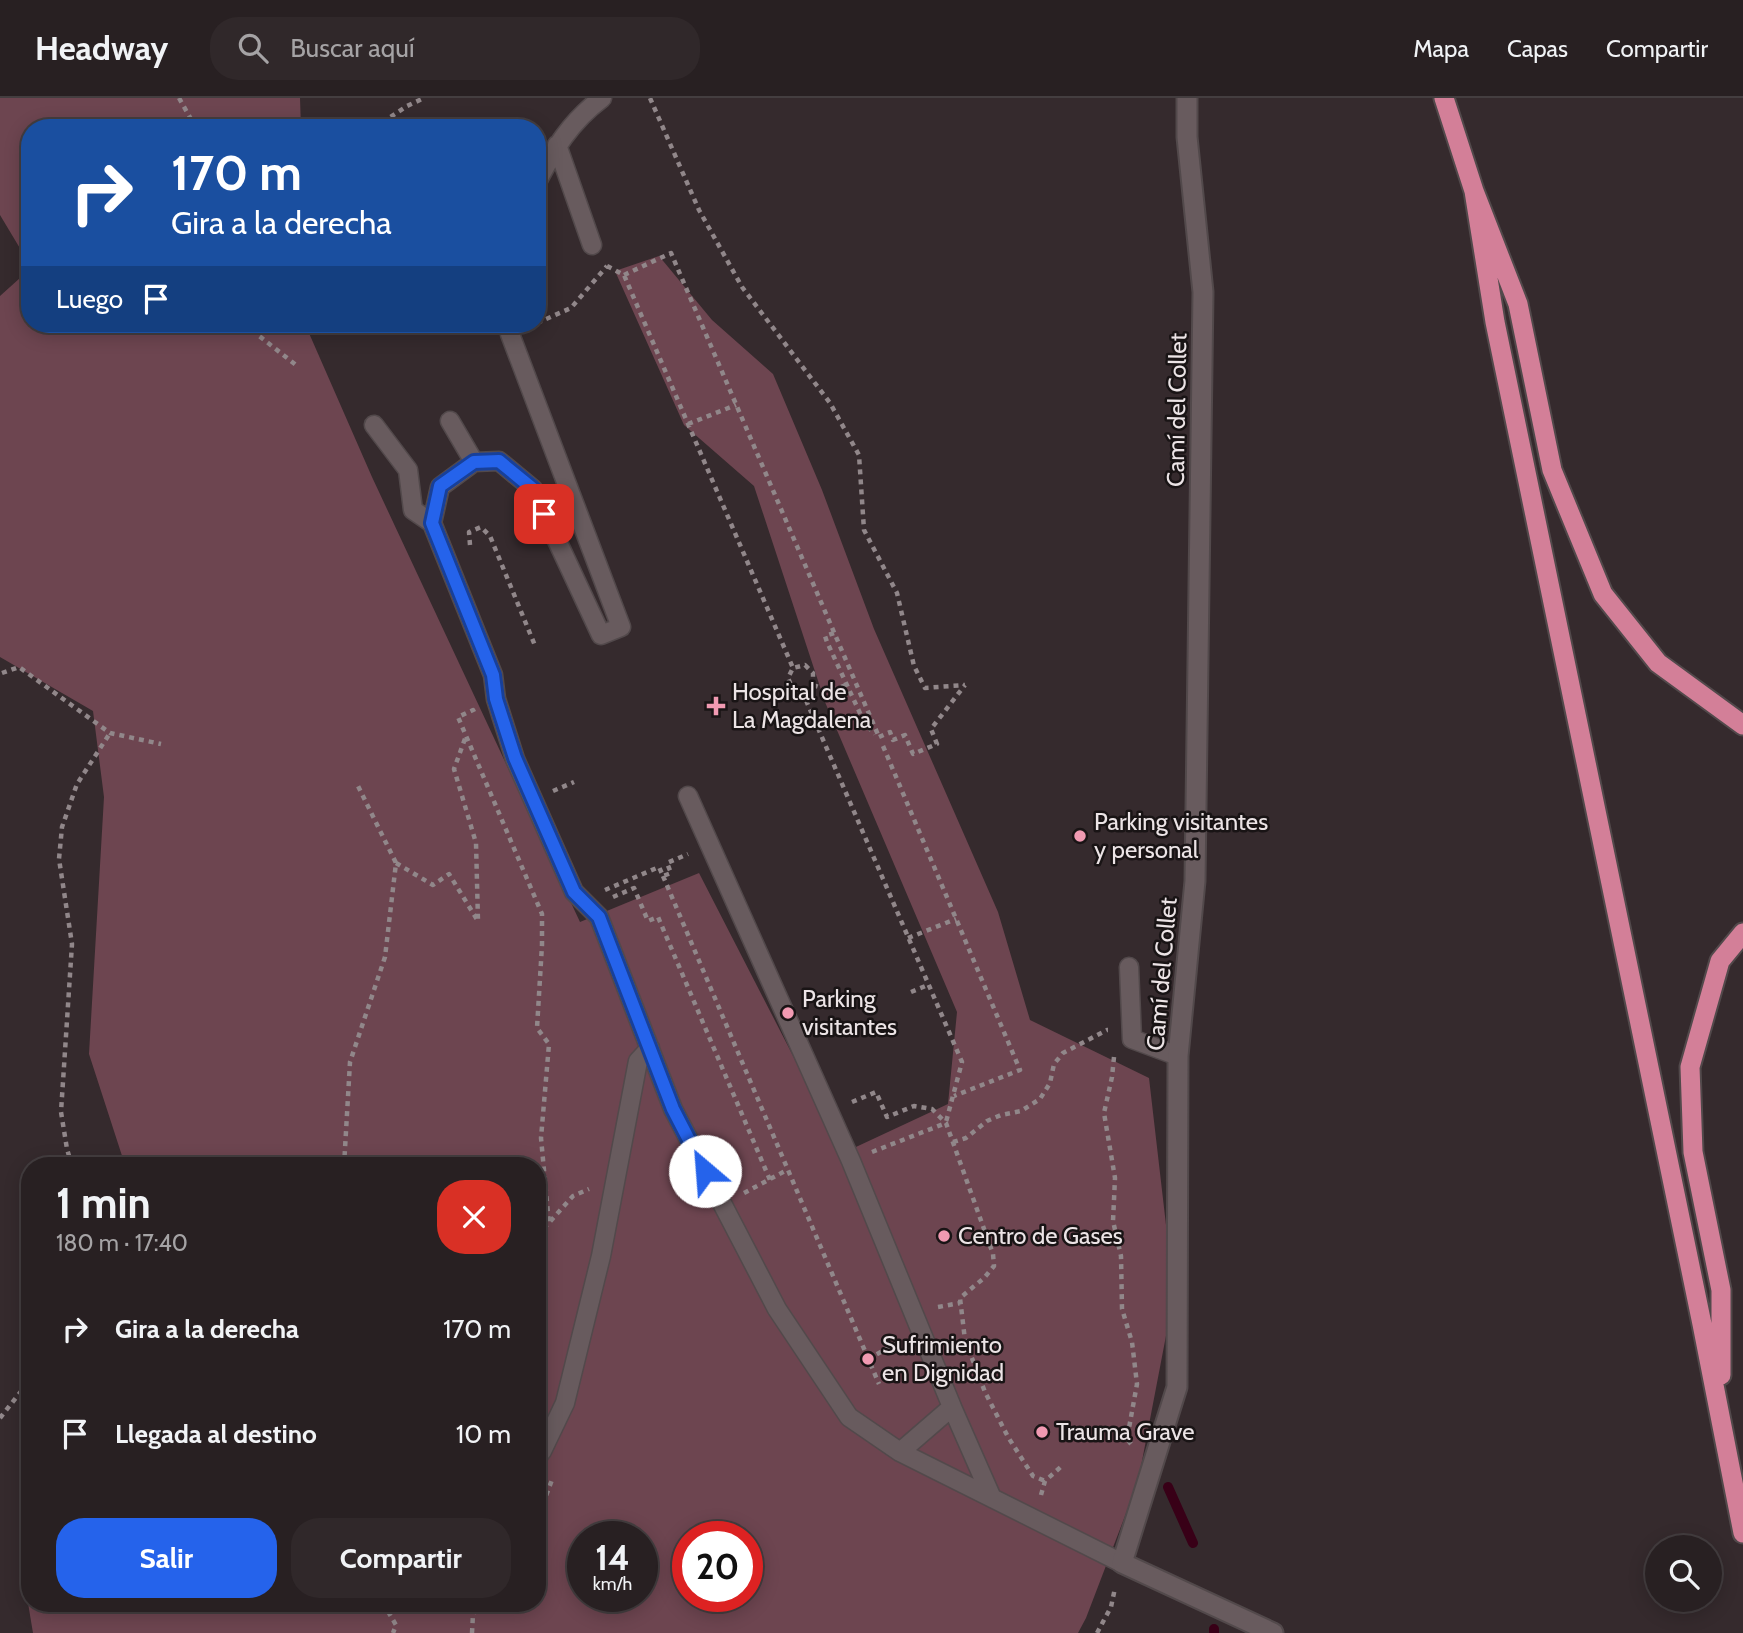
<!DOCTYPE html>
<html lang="es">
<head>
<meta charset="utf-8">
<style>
	body { margin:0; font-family:Cabin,sans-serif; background:#30282a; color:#f1f3f6; height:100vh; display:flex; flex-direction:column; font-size:26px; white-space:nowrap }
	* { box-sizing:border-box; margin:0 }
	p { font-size:23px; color:#a5a3a5 }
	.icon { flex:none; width:38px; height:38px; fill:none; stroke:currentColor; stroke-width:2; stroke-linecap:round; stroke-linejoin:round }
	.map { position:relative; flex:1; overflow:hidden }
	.drawer { position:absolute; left:21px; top:1059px; width:525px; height:455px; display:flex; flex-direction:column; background:#282022; border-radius:28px; box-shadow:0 4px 18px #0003,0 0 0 2px #443e40 }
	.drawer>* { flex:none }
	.hud { position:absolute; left:21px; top:21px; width:525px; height:214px; border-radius:28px; box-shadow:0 4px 18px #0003,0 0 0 2px #443e40; background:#1a4fa0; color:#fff; overflow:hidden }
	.buttons { position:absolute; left:1645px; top:1437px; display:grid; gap:14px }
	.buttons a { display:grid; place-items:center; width:77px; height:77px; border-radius:50%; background:#282022; box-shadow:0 4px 18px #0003,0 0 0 2px #443e40; font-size:35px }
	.speed { position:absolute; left:567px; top:1423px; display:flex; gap:14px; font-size:35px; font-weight:700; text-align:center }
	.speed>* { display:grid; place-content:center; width:91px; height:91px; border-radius:50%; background:#282022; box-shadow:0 4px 18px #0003,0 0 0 2px #443e40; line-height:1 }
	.speed small { font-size:18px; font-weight:400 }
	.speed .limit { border:10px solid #d22; background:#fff; color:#111 }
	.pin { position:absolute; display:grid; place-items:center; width:60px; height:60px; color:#fff; margin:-30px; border-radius:14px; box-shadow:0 4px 10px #0006 }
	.me { position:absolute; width:77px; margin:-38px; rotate:333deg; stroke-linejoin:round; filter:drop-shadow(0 0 5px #0008) }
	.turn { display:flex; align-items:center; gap:24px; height:147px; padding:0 35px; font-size:32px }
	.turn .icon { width:91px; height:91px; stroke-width:2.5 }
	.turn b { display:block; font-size:49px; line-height:60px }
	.then { display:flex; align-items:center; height:66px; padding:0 35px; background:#0003; gap:14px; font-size:26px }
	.round { display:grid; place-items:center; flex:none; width:74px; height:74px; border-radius:28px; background:#30282a }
	.overview { display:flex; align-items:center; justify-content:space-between; height:119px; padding:0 35px }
	h1 { font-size:42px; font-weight:700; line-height:52px }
	.button { display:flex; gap:14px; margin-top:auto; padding:14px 35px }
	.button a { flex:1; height:80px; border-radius:28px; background:#2563eb; color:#fff; font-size:28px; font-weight:700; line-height:80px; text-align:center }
	.button a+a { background:#30282a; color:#f1f3f6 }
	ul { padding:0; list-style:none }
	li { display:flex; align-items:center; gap:21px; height:105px; padding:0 35px }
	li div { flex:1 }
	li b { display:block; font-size:26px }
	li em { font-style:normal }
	header { display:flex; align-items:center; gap:42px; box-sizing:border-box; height:98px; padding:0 35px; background:#282022; border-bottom:2px solid #443e40 }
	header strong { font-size:33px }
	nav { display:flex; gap:38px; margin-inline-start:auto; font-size:24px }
	.search { width:490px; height:63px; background:#30282a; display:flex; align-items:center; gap:18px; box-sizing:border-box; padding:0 24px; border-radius:28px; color:#a5a3a5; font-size:26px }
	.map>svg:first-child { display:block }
</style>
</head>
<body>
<header>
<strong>Headway</strong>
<div class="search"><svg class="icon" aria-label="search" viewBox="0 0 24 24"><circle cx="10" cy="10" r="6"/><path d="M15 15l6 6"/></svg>Buscar aquí</div>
<nav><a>Mapa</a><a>Capas</a><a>Compartir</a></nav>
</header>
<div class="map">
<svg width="1743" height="1535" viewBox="0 0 1743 1535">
	<rect width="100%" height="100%" fill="#352a2d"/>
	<path fill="#6d4550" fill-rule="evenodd" d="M0 0H300L301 30H30V167L0 117Z
		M659 158 712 222 773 276 822 392 874 531 998 814 1030 922 1149 980 1174 1196 1138 1384 1086 1520 1078 1535H33L27 1499 30 1490V1505H537V1068L125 1067 89 956 104 699 93 613 0 559V198L30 171V226H305L372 379 580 824 699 775 843 1055 948 1006 957 914 825 604 754 388 684 327 615 173ZM583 1438H642V1498H583ZM688 1438H747V1498H688Z"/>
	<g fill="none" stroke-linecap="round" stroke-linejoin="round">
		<path stroke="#380017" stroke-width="10" d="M1168 1389 1193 1445
			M1214 1535V1531"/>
		<g stroke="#52494b" stroke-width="21">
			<path id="service" d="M557 47 592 147
				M537 84C555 50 570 24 602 0
				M509 226 510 236 621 529 601 537 533 391 499 363 474 364 440 389 432 425 493 577 496 601 515 661 574 794 599 819 673 1011 777 1211 849 1319 900 1354 1122 1465
				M450 323 474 364
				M374 327 408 372 413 412 432 425
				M688 698 851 1063 952 1309 992 1400
				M1129 869 1132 941 1178 958
				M900 1354 952 1309
				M537 1359 542 1353 565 1305 601 1158 638 963 650 950"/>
		</g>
		<g stroke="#52494b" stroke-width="23">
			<path id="minor" d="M1187 0V39L1203 194 1195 783 1178 958 1177 1289 1122 1465 1273 1535"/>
		</g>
		<g stroke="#52494b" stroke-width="23">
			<path id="trunk" d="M1444 0 1474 93 1518 206 1552 372 1603 496 1658 565 1743 627
				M1474 93 1495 224 1702 1226 1743 1435
				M1721 1277V1192L1693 1054 1690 969 1720 863 1743 835"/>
		</g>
		<path stroke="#91878a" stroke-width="4.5" stroke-dasharray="5 5" stroke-linecap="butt" d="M179 0 196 30
			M650 0 699 112 742 189 830 305 859 357 864 432 897 495 914 568 925 590 965 587
			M374 30 407 8 424 0
			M607 168 624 177 793 570
			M624 177 671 155 879 639
			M537 225 571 210 607 168
			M244 226 296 267
			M688 326 736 307
			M470 447 469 434 481 429 490 438 536 550
			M834 535 825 538 827 544 865 626 875 636
			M805 567 813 575V587L802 593 792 589 788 580 793 570Z
			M2 575 19 569 110 635 161 646
			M813 587 830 593 846 587
			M802 593 962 964 946 1024
			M474 614 473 612 458 619 542 816V847L537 930 549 946 541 1040 549 1126
			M879 639 890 634 893 642 905 637 913 656 937 646 931 631 965 587
			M883 648 1020 972 954 998
			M553 693 574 684
			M396 765 433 787 449 776 478 823 476 745 454 671 466 638
			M663 778 879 1286
			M605 792 659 769 663 778 671 775 667 765 688 756
			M613 799 634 790 648 823 658 819 770 1082
			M908 840 956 821
			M911 894 928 887
			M1114 959 1112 979 1104 1015 1115 1080 1113 1123 1121 1158 1122 1211 1132 1244 1137 1286 1127 1341 1131 1346
			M852 1004 876 994 887 1019 914 1008 932 1011 946 1025 993 1156 994 1168 984 1180 960 1200 965 1242 985 1294 1008 1339 1033 1378 1045 1383
			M953 1044 966 1040 987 1023 1001 1017 1021 1013 1040 1001 1050 985 1054 966 1063 955 1107 932H1108
			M872 1054 946 1025
			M72 1068 67 1051 61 1014 72 846 59 761 62 729 77 686 110 635
			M344 1068 350 964 385 859 396 765 356 684
			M744 1095 787 1072
			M537 1138 573 1098 589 1091
			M938 1209 960 1205
			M868 1261 901 1243
			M0 1320 30 1282
			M1041 1397 1045 1383 1064 1366
			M537 1415 546 1398 553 1379
			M383 1505 396 1527 393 1535
			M472 1535 473 1516 480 1505
			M1097 1535 1111 1509 1115 1490"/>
		<use href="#service" stroke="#685b5e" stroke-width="18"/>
		<use href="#minor" stroke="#685b5e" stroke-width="19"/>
		<use href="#trunk" stroke="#d37f98" stroke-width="19"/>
	</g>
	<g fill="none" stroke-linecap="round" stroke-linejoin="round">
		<g stroke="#184099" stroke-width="18">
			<path id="route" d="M544 416 533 391 499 363 474 364 440 388 432 425 493 577 496 601 515 660 574 794 599 819 673 1011 705 1073"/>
		</g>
		<use href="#route" stroke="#2563eb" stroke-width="12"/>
	</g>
	<g fill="#f19ab2" stroke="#191415" stroke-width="2.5">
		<path d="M712.5 597.5h7v7h7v7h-7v7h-7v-7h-7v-7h7z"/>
		<circle cx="1080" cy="738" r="7"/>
		<circle cx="788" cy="915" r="7"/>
		<circle cx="944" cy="1138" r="7"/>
		<circle cx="868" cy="1261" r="7"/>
		<circle cx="1042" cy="1334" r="7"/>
	</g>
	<g text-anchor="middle" stroke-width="5" stroke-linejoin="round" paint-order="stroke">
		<g font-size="24" fill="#ece4e6" stroke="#191415">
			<text transform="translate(1177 312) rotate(-89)" y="8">Camí del Collet</text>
			<text transform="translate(1162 876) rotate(-85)" y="8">Camí del Collet</text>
		</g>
		<g font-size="24" fill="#ece4e6" stroke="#191415" text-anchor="start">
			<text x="732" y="602">Hospital de<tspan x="732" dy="28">La Magdalena</tspan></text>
			<text x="1094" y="732">Parking visitantes<tspan x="1094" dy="28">y personal</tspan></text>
			<text x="802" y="909">Parking<tspan x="802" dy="28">visitantes</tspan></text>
			<text x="958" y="1146">Centro de Gases</text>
			<text x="882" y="1255">Sufrimiento<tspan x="882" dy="28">en Dignidad</tspan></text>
			<text x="1056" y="1342">Trauma Grave</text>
		</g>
	</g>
</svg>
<div class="buttons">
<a><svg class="icon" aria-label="search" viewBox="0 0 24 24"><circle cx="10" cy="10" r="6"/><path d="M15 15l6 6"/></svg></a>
</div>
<div class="speed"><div>14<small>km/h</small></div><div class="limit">20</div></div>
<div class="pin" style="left:544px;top:416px;background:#d93025"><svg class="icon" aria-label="arrive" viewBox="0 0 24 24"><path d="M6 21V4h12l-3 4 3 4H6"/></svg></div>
<svg class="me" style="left:705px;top:1073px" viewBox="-20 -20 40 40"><circle r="19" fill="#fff"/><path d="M0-13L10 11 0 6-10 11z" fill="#2563eb"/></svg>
<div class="hud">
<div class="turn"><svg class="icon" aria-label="right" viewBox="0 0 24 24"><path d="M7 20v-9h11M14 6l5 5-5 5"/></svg><div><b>170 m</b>Gira a la derecha</div></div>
<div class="then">Luego<svg class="icon" aria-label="arrive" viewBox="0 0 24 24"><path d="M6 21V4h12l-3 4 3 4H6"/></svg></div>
</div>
<section class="drawer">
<div class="overview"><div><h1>1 min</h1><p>180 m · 17:40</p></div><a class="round" style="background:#d93025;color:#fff"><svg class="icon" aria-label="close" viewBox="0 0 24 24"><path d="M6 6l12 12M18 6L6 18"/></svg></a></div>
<ul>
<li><svg class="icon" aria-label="right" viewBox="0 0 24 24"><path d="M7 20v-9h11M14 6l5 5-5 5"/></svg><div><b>Gira a la derecha</b></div><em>170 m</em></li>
<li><svg class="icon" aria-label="arrive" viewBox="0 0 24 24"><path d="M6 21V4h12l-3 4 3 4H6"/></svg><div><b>Llegada al destino</b></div><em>10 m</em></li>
</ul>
<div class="button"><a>Salir</a><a>Compartir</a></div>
</section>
</div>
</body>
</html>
